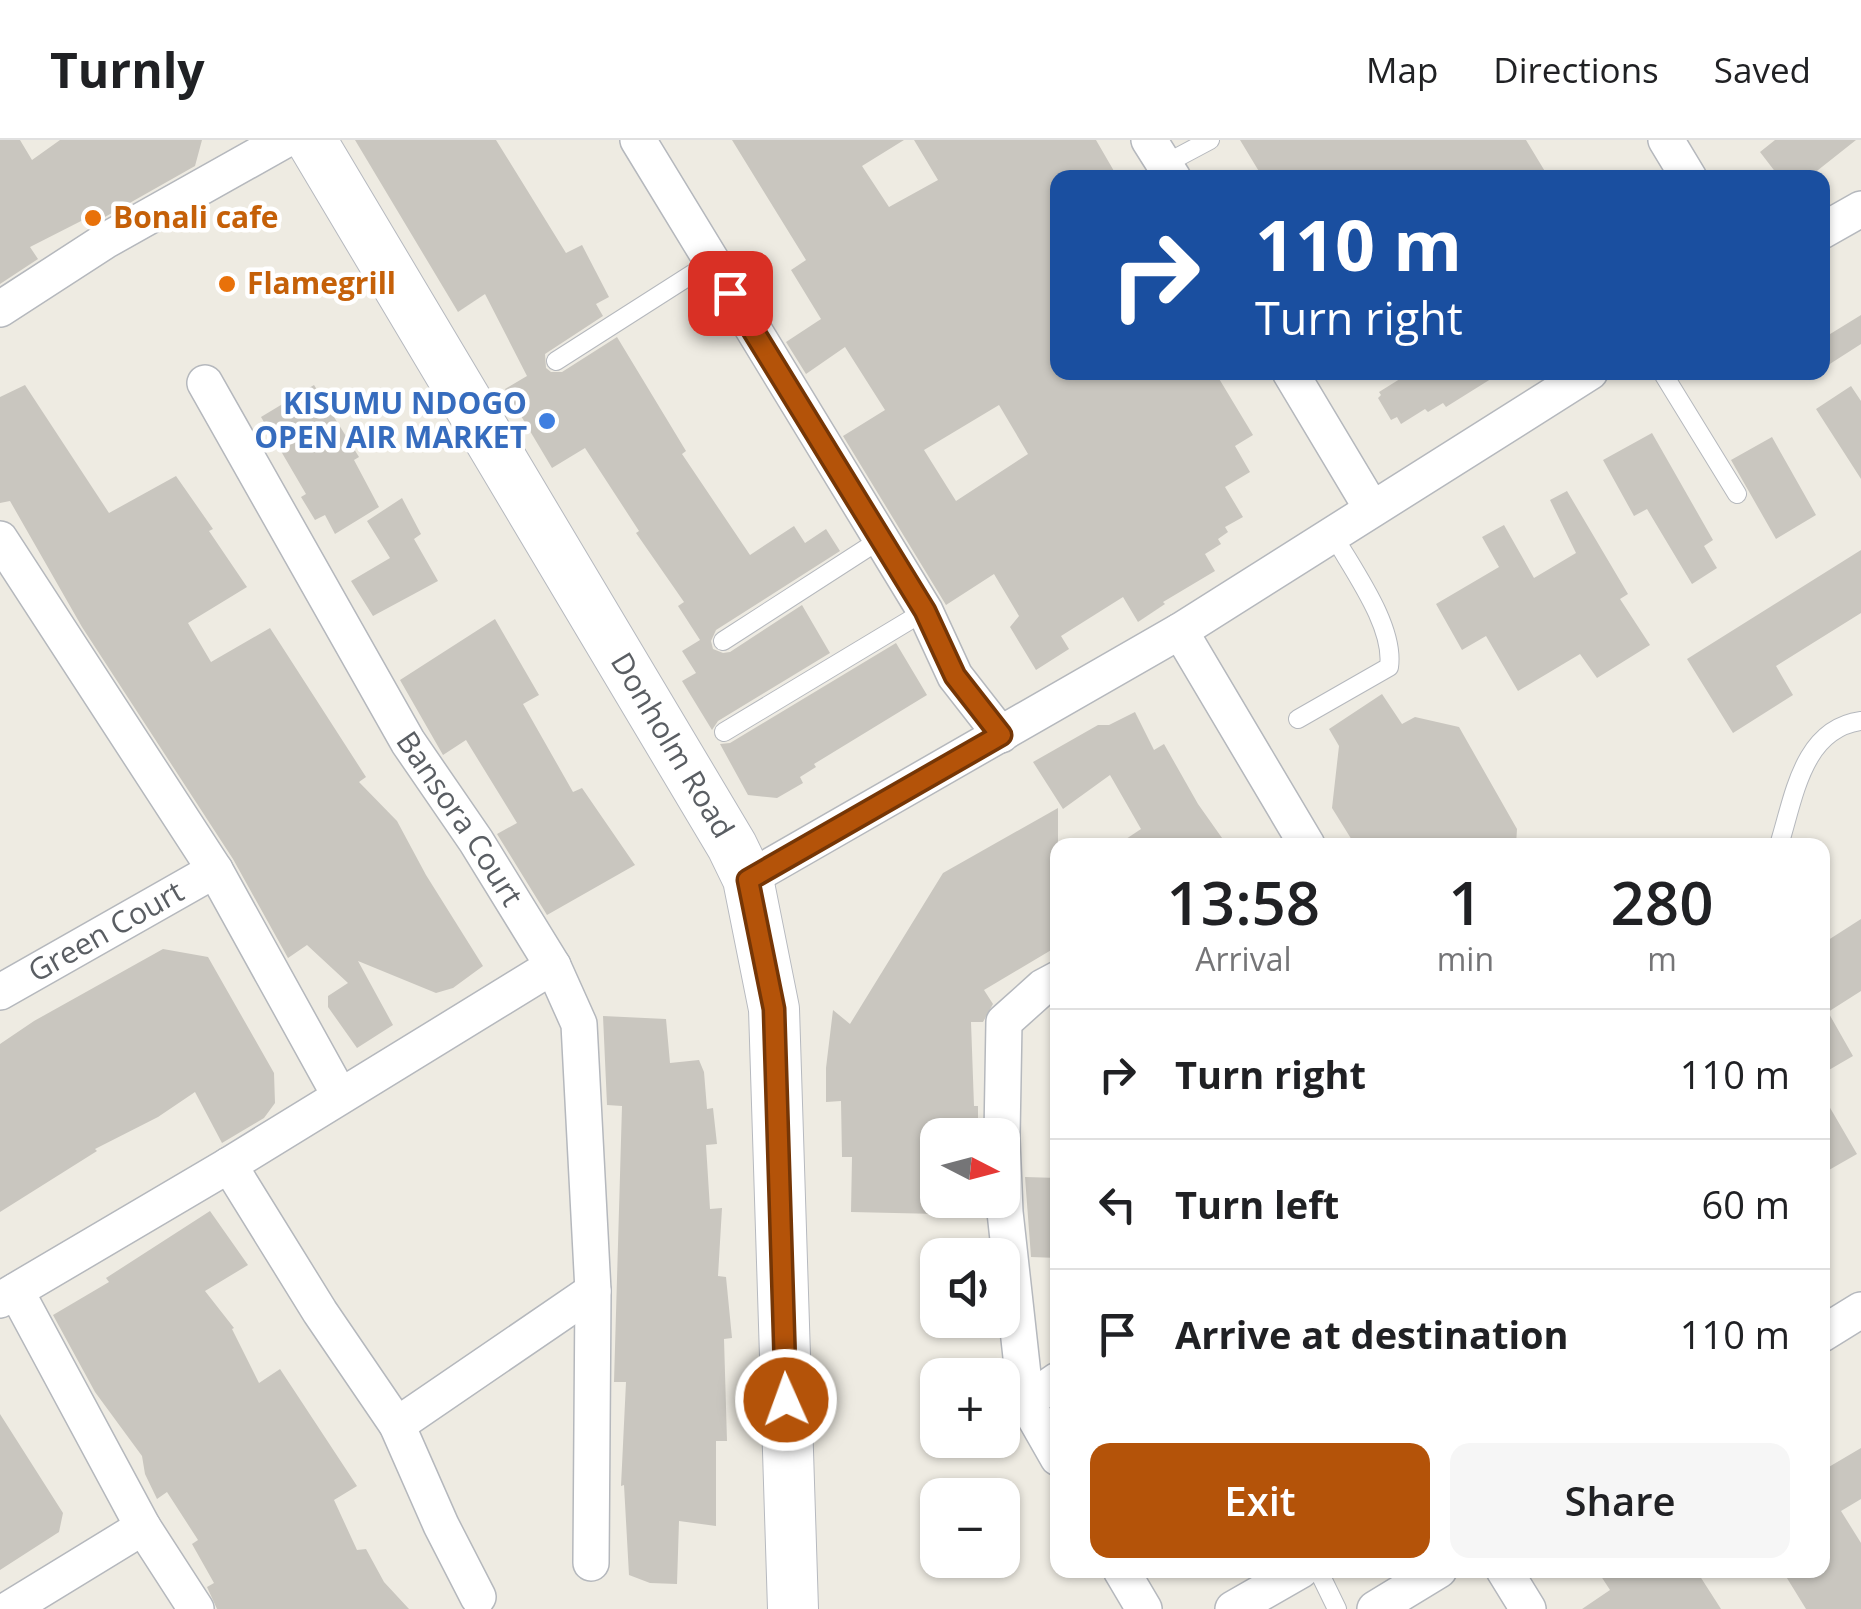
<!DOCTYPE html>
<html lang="en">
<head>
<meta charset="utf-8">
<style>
	body { margin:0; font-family:"Open Sans",sans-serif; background:#f6f6f6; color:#202124; height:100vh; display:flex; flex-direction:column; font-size:38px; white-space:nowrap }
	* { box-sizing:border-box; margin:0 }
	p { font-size:32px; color:#757577 }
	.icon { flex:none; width:55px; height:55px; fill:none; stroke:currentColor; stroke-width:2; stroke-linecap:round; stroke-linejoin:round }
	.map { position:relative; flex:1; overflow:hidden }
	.drawer { position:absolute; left:1050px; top:698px; width:780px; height:740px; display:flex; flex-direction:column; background:#fff; border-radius:20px; box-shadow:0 2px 8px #0004 }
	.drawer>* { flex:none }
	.hud { position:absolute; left:1050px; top:30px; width:780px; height:210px; border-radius:20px; box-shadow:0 2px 8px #0004; background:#1a4fa0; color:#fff; overflow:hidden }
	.needle { width:65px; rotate:96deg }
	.fabs { position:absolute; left:920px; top:978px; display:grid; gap:20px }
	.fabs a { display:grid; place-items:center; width:100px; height:100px; border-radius:20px; background:#fff; box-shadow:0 2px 8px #0004; font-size:50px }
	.pin { position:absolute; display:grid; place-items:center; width:85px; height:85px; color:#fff; margin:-42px; border-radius:20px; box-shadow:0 5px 15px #0006 }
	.me { position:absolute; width:110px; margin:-55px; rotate:358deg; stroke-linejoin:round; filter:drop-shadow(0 0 8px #0008) }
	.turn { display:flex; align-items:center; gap:35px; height:210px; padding:0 40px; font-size:45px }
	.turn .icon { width:130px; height:130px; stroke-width:2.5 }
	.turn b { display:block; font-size:70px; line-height:85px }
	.eta { display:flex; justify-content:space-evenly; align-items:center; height:170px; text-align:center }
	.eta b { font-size:60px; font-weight:600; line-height:70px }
	.primary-button { display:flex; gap:20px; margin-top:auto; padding:20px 40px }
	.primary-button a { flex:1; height:115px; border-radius:20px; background:#b45309; color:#fff; font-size:40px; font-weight:600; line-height:115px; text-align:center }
	.primary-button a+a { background:#f6f6f6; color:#202124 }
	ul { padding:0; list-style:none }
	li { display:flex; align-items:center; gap:30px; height:130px; padding:0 40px; border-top:2px solid #e0e0e0 }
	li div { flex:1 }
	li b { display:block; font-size:38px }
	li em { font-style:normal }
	header { display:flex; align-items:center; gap:60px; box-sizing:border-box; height:140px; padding:0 50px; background:#fff; border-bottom:2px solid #e0e0e0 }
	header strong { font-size:48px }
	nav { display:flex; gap:55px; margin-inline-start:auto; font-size:35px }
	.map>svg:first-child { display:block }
</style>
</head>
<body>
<header>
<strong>Turnly</strong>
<nav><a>Map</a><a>Directions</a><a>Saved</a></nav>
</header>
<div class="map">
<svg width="1861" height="1469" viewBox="0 0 1861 1469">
	<rect width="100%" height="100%" fill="#eeebe2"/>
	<path fill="#c9c6bf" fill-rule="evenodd" d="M0 0H20L32 20 60 0H202L195 26 89 86 85 79 30 107 38 119 0 144Z
		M355 0H496L566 113 582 105 609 157 596 164 603 176 545 214 546 228 551 232H562L617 197 686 311 682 314 750 415 794 386 805 403 826 389 840 411 716 490 711 501 713 509 723 513 730 512 802 465 830 513 718 581 712 590 682 541 696 533 682 511 700 500 678 466 684 462 636 393 639 391 585 308 552 328 505 249 527 236 485 154 458 172Z
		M732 0H904L862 26 889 67 938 40 914 0H1096L1118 38H1058V232H1215L1253 295 1235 306 1250 332 1225 347 1243 377 1225 387 1228 392 1218 399 1221 404 1205 414 1215 431 1163 462 1165 464 1138 482 1123 457 1061 496 1069 509 1036 530 1010 487 1019 476 994 434 946 465 843 296 885 270 845 207 806 234 786 202 821 179 791 130 806 120ZM999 265 1028 314 956 361 924 310Z
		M1240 0H1526L1549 38H1263Z
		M1775 0H1856L1808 38H1780L1760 12Z
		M1861 175V204L1822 229V199Z
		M1411 232H1502L1446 267 1443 263 1428 272 1425 269 1401 284 1397 277 1391 280 1378 258 1381 255 1379 252Z
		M25 245 109 373 176 336 213 389 209 391 247 447 188 483 211 522 270 488 366 637 359 642 397 681 426 735 483 826 453 848 436 853 358 821 393 885 357 908 328 867V856L348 843 307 805 288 818 233 719 82 487 10 361 0 363V257Z
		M314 245 359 317 354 320 379 367 335 394 325 375 315 380 301 357 306 354 261 277Z
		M1851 246 1861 261V339L1816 269Z
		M1652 293 1713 400 1704 406 1717 428 1692 444 1647 369 1634 376 1603 320Z
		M1772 297 1816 375 1776 399 1731 320Z
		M1567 351 1628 454 1620 459 1650 505 1597 538 1580 514 1518 551 1486 496 1462 510 1436 464 1499 427 1482 397 1504 385 1534 438 1576 413 1550 360Z
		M402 358 421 394 414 399 438 441 373 476 351 441 390 418 367 381Z
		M1861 410V473L1776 526 1793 555 1733 593 1687 519Z
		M495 479 539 555 523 564 573 652 582 648 635 725 547 775 497 694 517 683 466 600 443 615 400 540Z
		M896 503 927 555 814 624 816 627 800 637 803 643 777 658 748 655 720 604 730 603Z
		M1382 554 1402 584 1415 577 1459 587 1517 689 1516 705H1355L1332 668 1339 606 1329 589Z
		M1135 572 1154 610 1164 604 1198 664 1227 705H1117L1141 689 1110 635 1063 669 1033 622 1098 585H1109Z
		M1058 668V806L984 850 993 864 983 882H971L974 966H978V995H938V1074L851 1072 852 1017H842L841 961 826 962V928L833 870 850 884 943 733Z
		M1861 779V851L1828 872 1853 916 1822 934V804Z
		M163 809 208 817 274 933 275 963 264 978 222 1003 195 952 158 977 95 1009 97 1011 0 1072V904L34 881Z
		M603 876 666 879 670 923 699 920 704 932 707 969 713 968 717 1004 706 1005 710 1069 722 1068 718 1136 726 1137 732 1198 724 1199 727 1301H716V1386L679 1381 677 1444 650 1443 629 1435 624 1345 621 1346 626 1242H614L622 966 607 965Z
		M1822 954 1857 1014 1822 1034Z
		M1025 1037 1058 1038V1118L1031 1117Z
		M210 1071 248 1125 205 1151 234 1188 232 1189 259 1243 280 1229 357 1346 334 1360 357 1410 366 1409 384 1442 409 1469H217L207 1447 214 1443 192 1404 198 1400 167 1352 157 1359 145 1334 142 1316 95 1252 53 1175 109 1142 106 1138Z
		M0 1274 63 1373 59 1392 0 1430Z
		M1861 1308V1359L1841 1371 1861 1403V1469H1806L1782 1430H1822V1331Z
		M1597 1430H1696L1721 1469H1582L1610 1450Z"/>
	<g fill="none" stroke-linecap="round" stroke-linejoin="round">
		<g stroke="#b5b8bd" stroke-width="20">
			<path id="service" d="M1165 24 1210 0
				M556 221 711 122
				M1662 232 1737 354
				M723 501 881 399
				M1298 579 1389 527C1395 486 1352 429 1332 393
				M724 592 925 471
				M1779 705C1794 658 1802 589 1861 581
				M1318 1430 1337 1469"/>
		</g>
		<g stroke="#b5b8bd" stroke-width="38">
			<g id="minor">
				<path d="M638 0 925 471 955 536 1001 595"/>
				<path d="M1149 0 1173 38"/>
				<path d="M1666 0 1689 38"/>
				<path d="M1822 91 1861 69"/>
				<path d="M0 169 105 101 285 0"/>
				<path d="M1290 232 1372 369"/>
				<path id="s1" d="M205 243 408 602 476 701 553 826 579 884 593 1151 591 1423"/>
				<path d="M0 399 215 730 340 956"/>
				<path d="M1180 491 1307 705"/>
				<path d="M748 739 1180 491 1590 232"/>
				<path id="s2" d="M0 852 215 730"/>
				<path d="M1002 995 1004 882 1043 847 1058 839"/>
				<path d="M1002 1000 1005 1072 1026 1262 1058 1318"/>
				<path d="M229 1025 320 1172 397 1285 441 1385 478 1457"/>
				<path d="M16 1151 143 1387 196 1469"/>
				<path d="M0 1160 229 1025 553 826"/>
				<path d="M1822 1194 1861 1170"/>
				<path d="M1026 1262 1058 1240"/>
				<path d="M397 1285 593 1151"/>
				<path d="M1121 1430 1144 1469"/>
				<path d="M1504 1430 1528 1469"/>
				<path d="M9 1469 143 1387"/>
				<path d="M1233 1469 1301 1430"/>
				<path d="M1375 1469 1439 1430"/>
			</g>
		</g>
		<g stroke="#b6b9bf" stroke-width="52">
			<g id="secondary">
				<path id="s3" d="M311 0 732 706 748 739 774 869 793 1469"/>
			</g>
		</g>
		<use href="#service" stroke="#fff" stroke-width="18"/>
		<use href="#minor" stroke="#fff" stroke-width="35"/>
		<use href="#secondary" stroke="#fff" stroke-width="50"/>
	</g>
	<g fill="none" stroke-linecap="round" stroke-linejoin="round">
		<g stroke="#753606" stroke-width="25">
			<path id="route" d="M730 153 925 471 955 536 1001 595 748 740 774 869 786 1260"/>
		</g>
		<use href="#route" stroke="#b45309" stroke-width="18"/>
	</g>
	<g fill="#e8710a" stroke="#fff" stroke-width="4">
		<circle cx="93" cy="78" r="10"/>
		<circle cx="227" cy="144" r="10"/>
	</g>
	<circle fill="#3f7fe0" stroke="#fff" stroke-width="4" cx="547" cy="281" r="10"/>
	<g text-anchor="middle" stroke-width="9" stroke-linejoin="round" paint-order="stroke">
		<g font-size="30" font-weight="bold" fill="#c56008" stroke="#fff" text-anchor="start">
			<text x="113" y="88">Bonali cafe</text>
			<text x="247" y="154">Flamegrill</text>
		</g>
		<g font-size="30" font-weight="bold" fill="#366cbe" stroke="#fff" text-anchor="end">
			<text x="527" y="274">KISUMU NDOGO<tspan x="527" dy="34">OPEN AIR MARKET</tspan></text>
		</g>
		<g font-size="30" fill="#5a5e63" stroke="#fff">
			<text dy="10" stroke="none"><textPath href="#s3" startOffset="705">Donholm Road</textPath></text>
			<text dy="10" stroke="none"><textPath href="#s1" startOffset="505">Bansora Court</textPath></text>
			<text dy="10" stroke="none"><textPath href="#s2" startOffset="122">Green Court</textPath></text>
		</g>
	</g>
</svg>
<div class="fabs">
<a><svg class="needle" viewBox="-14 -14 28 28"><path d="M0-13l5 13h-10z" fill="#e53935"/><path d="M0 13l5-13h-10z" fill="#757577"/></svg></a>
<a><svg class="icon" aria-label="sound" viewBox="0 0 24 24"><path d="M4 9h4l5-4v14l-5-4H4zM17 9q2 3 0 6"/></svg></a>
<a>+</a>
<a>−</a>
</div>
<div class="pin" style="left:730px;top:153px;background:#d93025"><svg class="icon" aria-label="arrive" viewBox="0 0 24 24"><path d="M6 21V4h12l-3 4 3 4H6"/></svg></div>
<svg class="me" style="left:786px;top:1260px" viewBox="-20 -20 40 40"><circle r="17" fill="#b45309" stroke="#fff" stroke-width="3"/><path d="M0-11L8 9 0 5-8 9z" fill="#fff"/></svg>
<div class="hud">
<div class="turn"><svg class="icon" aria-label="right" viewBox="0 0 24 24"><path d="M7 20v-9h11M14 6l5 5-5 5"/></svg><div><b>110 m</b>Turn right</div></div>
</div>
<section class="drawer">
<div class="eta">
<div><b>13:58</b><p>Arrival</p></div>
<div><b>1</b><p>min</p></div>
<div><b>280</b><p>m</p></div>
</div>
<ul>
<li><svg class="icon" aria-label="right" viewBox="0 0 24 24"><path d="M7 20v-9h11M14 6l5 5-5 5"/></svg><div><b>Turn right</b></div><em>110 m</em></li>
<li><svg class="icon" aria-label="left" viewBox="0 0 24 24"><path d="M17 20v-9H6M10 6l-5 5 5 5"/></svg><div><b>Turn left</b></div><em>60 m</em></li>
<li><svg class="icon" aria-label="arrive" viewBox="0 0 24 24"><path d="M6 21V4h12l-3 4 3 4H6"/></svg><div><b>Arrive at destination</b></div><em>110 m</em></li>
</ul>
<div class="primary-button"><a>Exit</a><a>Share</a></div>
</section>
</div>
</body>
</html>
